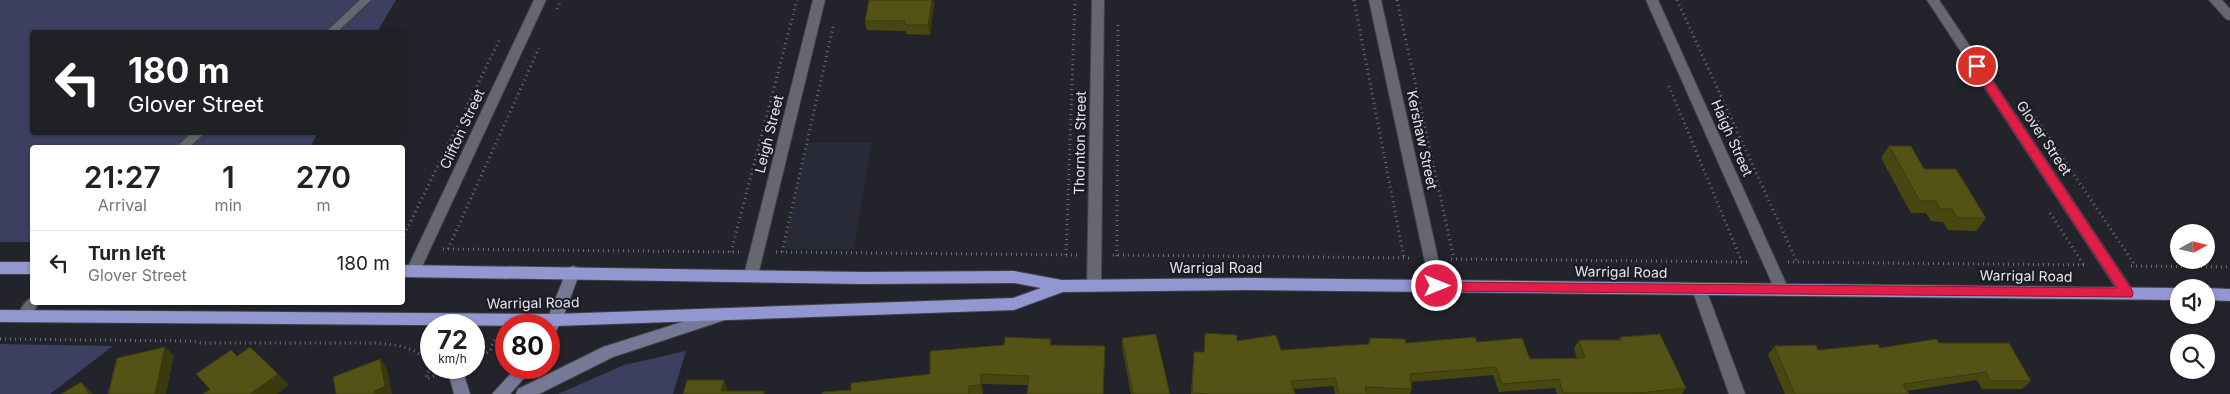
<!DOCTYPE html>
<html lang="en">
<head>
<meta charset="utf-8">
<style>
	body { margin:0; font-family:Inter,sans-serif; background:#f6f6f6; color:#222; height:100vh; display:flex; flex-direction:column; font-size:19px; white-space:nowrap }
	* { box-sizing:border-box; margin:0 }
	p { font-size:16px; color:#767676 }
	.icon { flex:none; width:28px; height:28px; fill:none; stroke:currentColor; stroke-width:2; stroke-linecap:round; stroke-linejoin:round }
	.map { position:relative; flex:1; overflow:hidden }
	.details { position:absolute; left:30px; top:145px; width:375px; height:160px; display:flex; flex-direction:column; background:#fff; border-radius:5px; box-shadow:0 1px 4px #0004 }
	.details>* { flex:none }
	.guide { position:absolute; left:30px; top:30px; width:375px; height:105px; border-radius:5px; box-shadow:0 1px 4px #0004; background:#202124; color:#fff; overflow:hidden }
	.needle { width:32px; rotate:82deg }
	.controls { position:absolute; left:2170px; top:224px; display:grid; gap:10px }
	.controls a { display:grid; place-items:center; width:45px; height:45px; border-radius:50%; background:#fff; box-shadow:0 1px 4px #0004; font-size:25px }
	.speed { position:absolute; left:420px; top:314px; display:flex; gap:10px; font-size:25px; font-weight:700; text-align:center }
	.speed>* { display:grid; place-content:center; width:65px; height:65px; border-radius:50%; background:#fff; box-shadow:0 1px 4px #0004; line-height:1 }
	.speed small { font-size:12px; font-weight:400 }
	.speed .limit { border:8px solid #d22; background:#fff; color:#111 }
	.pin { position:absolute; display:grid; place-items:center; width:42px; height:42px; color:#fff; margin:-21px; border:2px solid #fff; border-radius:50%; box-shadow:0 1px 5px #0007 }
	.me { position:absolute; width:55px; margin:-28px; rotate:90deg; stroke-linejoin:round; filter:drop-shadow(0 0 4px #0008) }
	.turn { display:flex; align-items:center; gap:18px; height:105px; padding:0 15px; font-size:22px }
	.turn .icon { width:65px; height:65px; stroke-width:2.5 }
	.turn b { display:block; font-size:35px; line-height:42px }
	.eta { display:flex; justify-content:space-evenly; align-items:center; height:85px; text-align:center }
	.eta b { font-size:30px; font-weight:600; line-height:35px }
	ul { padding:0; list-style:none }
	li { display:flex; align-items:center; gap:15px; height:65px; padding:0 15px; border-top:1px solid #e0e0e0 }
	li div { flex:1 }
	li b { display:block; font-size:19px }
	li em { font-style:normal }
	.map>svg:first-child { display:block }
</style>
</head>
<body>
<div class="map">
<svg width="2230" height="394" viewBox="0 0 2230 394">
	<rect width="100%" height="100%" fill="#22232b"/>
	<path fill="#292a38" d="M807 143H872L854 249H784Z"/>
	<path fill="#3c3f60" d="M0 0H396L377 32H32V132L318 133 310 147 32 148V242H0Z
		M0 344 113 346 50 394H0Z
		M686 351 673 394H558L624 365Z"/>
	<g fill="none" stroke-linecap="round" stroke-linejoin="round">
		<g stroke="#414148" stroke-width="3">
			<path id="service" d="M360 0H371L337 32H326Z
				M193 132H206L188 148H175Z
				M32 297V302H39C34 310 29 323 19 320L17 316C20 310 26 300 32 297Z"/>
		</g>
		<g stroke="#414148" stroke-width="2">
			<path id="minor" d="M534 0H546L420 271 418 275 413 277 408 275 406 271Z
				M813 0H825L758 275 756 279 751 281 746 279 744 275Z
				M1092 0H1104L1101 286 1099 290 1094 292 1089 290 1087 286Z
				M1369 0H1381L1444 286 1442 290 1437 292 1432 290 1430 286Z
				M1646 0H1658L1789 290 1787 294 1782 296 1777 294 1775 290Z
				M1927 0H1939L2132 289 2134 293 2132 297 2127 299 2122 297Z
				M2209 0H2222L2230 9V20L2226 19Z
				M1699 283 1704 285 1706 289 1745 394H1729L1692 289 1694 285Z"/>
		</g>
		<g stroke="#414148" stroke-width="2">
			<path id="secondary" d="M573 266 578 268 580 272 562 320 554 335 549 337V325H545L566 272 568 268Z
				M723 309 728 311 730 315 728 319 613 357 539 394H516L518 389 603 347Z
				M447 368H462L470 394H454Z
				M516 368H533L510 394H492Z"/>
		</g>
		<g stroke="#414148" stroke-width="2">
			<path id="trunk" d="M0 262H32V274H0Z
				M402 265 863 272 1014 271 1062 280 1247 278 2179 288V300L1247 290 1063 292 1014 310 555 326 0 322V310L555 314 1013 298 1041 288 1014 283 863 284 402 277Z
				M2206 288 2230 289V301L2206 300Z"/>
		</g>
		<path stroke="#6f7076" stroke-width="3" stroke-dasharray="1 4" stroke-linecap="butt" d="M1354 0 1404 258
			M1397 0 1454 259
			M1677 0 1797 262
			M557 9 561 0
			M1669 86 1742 262
			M2035 117 2135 265
			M2050 213 2084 265
			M402 239 501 37
			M443 249 739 252
			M448 249 539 48
			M731 252 797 0
			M776 252 1077 255
			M782 252 834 23
			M1066 255 1075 0
			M1113 255 1412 258
			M1117 256 1118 21
			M1451 259 1749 262
			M1788 262 2087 265
			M2131 266 2230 267
			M0 339 191 341 201 343H377C398 345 418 347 431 366
			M474 361 490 351 495 338
			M432 368 426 374 427 379 437 375"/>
		<use href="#service" fill="#666771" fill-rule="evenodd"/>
		<use href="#minor" fill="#666771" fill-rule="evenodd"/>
		<use href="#secondary" fill="#767996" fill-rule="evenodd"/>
		<use href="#trunk" fill="#9297d2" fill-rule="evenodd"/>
	</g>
	<path fill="#484712" d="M869 0H933L934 4 930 35 906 34V31L867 30 865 21Z
		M1889 146 1924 169 1986 218 1976 231 1948 230 1943 222 1931 221 1926 213H1911L1881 158Z
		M1205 333 1281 350 1368 344 1370 338 1406 343 1477 342 1530 359H1577L1574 348 1579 340H1619L1620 337 1686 388 1682 394H1557L1555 388 1499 392 1493 375 1411 382 1412 389 1410 394H1335L1333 386 1293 389 1295 394H1191L1193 361 1204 352Z
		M1122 338 1170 394H1131L1122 347Z
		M1939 343 2031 381 2022 389H1982L1977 380 1907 391 1909 394H1785L1768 355 1774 346 1818 350 1880 348Z
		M1051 345 1105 346 1103 394H1027L1028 385 982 384 983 394H822L851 390 930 374Z"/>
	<path fill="#3b3a0f" d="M932 0H933L934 4 930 35 928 25Z
		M165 347 174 355 166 394H155Z
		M380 359 387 368 392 394H374V391Z
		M278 374 289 385 277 394H250Z
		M981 374 983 394 981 385Z
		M724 380 727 389 726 394 721 391Z
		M81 382 91 391 93 394H89Z"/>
	<path fill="#545315" stroke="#3b3a0f" d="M869 0H932L928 25H905V21H865Z
		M1889 146H1911L1924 169H1956L1986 218H1957L1952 209H1940L1936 201H1920Z
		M1205 333 1237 335V341L1276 335 1281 350 1370 344V338L1405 339 1406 343 1475 337 1477 342 1522 338 1530 359 1585 358 1579 340H1622L1620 337 1660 334 1686 388 1638 393H1563L1559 379 1502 384 1496 367 1410 374 1412 389 1365 387 1367 394H1339L1335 378 1291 381 1295 394H1210L1192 393 1194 352H1204Z
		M1156 334 1170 394H1133L1122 338Z
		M1005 337 1051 339 1050 345 1105 346 1103 394H1027L1029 376 981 374V385L969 386V394H822V392L851 390V383L930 374V351L1004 345Z
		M1936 339 1939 343H2009L2031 381H1991L1986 372 1903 384 1909 394H1795L1774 346 1816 345 1818 350 1878 344 1880 348Z
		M165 347 155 394H108L117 358Z
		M250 347 278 374 250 394H203L210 389 196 374 231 350 237 356Z
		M380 359 385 386 374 391V394H336L333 377Z
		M687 380H724L721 391H764V394H683Z
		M81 382 89 394H61Z"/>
	<path fill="#e11d48" stroke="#92132f" d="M1977 63 1981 64 2132 290 2133 293 2132 297 1437 291 1433 290 1431 286 1433 283 1437 282 2117 288 1973 69V64Z"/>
	<g text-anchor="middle" stroke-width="4" stroke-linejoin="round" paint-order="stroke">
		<g font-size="14" fill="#e7e8ed" stroke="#191a22">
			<text transform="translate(462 129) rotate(-65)" y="5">Clifton Street</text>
			<text transform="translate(769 134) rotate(-76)" y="5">Leigh Street</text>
			<text transform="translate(1732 138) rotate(66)" y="5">Haigh Street</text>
			<text transform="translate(2044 138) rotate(56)" y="5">Glover Street</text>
			<text transform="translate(1422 140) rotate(78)" y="5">Kershaw Street</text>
			<text transform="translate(1080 143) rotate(-89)" y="5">Thornton Street</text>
			<text x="1216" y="273">Warrigal Road</text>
			<text transform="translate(1621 272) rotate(1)" y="5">Warrigal Road</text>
			<text transform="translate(2026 276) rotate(1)" y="5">Warrigal Road</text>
			<text transform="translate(533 303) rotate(-1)" y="5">Warrigal Road</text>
		</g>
	</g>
</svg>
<div class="controls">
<a><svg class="needle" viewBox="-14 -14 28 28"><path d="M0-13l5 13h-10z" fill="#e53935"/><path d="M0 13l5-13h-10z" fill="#767676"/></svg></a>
<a><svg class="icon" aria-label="sound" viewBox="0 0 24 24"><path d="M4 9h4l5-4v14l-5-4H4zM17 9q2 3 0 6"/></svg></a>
<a><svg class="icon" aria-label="search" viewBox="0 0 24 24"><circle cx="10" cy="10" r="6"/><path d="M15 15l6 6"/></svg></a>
</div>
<div class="speed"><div>72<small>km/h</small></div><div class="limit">80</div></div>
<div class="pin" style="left:1977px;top:66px;background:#d93025"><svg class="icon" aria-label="arrive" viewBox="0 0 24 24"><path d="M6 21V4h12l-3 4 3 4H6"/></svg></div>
<svg class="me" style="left:1437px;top:286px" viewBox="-20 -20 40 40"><circle r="17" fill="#e11d48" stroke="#fff" stroke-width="3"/><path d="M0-11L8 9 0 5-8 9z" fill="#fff"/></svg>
<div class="guide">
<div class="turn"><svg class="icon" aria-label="left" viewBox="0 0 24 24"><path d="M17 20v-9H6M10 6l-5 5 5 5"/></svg><div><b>180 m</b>Glover Street</div></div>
</div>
<section class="details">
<div class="eta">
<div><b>21:27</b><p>Arrival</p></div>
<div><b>1</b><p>min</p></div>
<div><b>270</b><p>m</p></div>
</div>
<ul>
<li><svg class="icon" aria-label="left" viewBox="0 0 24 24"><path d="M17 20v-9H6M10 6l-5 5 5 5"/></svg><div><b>Turn left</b><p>Glover Street</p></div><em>180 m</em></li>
</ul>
</section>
</div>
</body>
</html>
